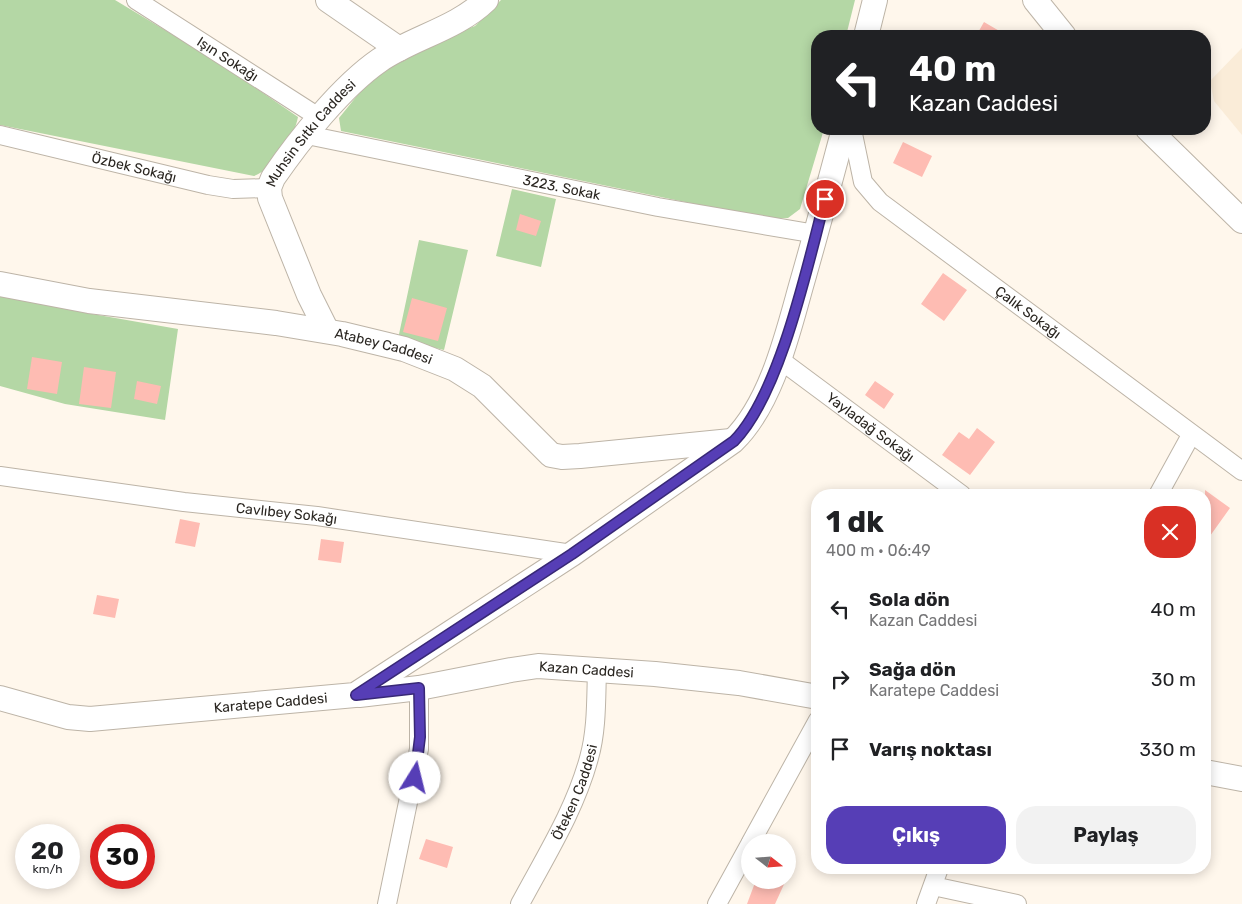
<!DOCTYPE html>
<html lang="tr">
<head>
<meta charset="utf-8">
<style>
	body { margin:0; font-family:Rubik,sans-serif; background:#f2f2f2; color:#202124; height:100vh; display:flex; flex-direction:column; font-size:19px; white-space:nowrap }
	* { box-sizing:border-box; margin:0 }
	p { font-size:16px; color:#757577 }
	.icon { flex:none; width:28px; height:28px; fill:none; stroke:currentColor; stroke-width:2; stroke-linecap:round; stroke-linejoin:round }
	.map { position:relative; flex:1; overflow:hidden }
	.drawer { position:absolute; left:811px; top:489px; width:400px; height:385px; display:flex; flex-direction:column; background:#fff; border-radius:20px; box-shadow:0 2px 12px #0003 }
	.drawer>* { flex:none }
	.top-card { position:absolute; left:811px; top:30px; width:400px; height:105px; border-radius:20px; box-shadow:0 2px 12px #0003; background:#202124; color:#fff; overflow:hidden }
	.needle { width:32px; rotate:107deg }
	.fabs { position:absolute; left:741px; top:834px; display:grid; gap:10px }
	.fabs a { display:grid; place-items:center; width:55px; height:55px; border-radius:50%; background:#fff; box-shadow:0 2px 12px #0003; font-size:25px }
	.speed { position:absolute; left:15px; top:824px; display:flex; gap:10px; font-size:25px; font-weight:700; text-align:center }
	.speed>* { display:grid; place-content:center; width:65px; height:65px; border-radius:50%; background:#fff; box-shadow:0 2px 12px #0003; line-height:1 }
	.speed small { font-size:12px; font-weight:400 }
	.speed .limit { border:8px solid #d22; background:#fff; color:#111 }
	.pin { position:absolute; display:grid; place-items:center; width:42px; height:42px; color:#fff; margin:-21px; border:2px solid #fff; border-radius:50%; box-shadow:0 1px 5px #0007 }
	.me { position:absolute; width:55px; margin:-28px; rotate:9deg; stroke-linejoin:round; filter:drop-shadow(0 0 4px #0008) }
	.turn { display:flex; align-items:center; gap:18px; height:105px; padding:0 15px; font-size:22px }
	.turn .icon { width:65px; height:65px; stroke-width:2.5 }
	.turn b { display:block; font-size:35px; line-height:42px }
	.round { display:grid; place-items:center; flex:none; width:52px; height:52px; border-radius:20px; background:#f2f2f2 }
	.head { display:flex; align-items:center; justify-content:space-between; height:85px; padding:0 15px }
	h1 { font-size:30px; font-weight:700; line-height:38px }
	.primary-button { display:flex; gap:10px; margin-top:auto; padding:10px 15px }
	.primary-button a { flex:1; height:58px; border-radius:20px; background:#563eb6; color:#fff; font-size:20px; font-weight:700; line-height:58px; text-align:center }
	.primary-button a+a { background:#f2f2f2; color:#202124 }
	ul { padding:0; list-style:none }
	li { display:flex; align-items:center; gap:15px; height:70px; padding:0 15px }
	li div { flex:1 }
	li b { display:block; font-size:19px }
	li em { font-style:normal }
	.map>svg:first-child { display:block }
</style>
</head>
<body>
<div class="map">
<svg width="1242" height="904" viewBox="0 0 1242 904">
	<rect width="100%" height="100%" fill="#fff7ec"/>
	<path fill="#faecd8" d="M1242 48V135L1214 101 1210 81Z"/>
	<path fill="#b4d7a5" d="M0 0H115L218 62 298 117C294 138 275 168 254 176L0 125Z
		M501 0H855L846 36H818V129H824L800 209 788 218 768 219 341 131 339 118 373 76 418 47 475 26Z
		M512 189 556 199 541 267 496 256Z
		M419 240 468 250 444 350 398 339Z
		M0 293 81 312 178 329 165 420 65 404 0 386Z"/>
	<path fill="#febcb3" d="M984 22 1008 36H976Z
		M903 142 932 156 922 177 893 163Z
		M520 214 541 221 536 236 516 230Z
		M943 273 967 290 944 321 921 304Z
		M412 298 447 308 438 341 403 332Z
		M32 357 62 362 57 394 27 389Z
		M84 367 116 372 111 408 79 404Z
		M137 381 161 386 157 404 134 399Z
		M875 381 894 394 884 409 865 395Z
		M977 428 995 442 970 475 942 455 959 432 969 439Z
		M1205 490 1230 508 1205 543Z
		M180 519 200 523 195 547 175 543Z
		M321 539 344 542 341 563 318 560Z
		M97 595 119 599 115 618 93 614Z
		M426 839 453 847 447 868 419 859Z
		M756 880H786L775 904H747Z"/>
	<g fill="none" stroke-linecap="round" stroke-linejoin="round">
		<g stroke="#bdb4a7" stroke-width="20">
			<g id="street">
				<path id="s1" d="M136 0 320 118"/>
				<path id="s2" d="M852 129 863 182 880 202 1242 471"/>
				<path id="s3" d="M0 135 208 185 233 189 269 188"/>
				<path id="s4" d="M307 135 658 207 816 234"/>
				<path id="s5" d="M779 359 962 495"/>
				<path id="s6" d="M0 476 184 502 317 516 572 554"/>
				<path d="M1158 495 1191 435"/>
				<path d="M751 842 818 720"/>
				<path d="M933 886 1017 904"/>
				<path d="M387 904 419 749V688"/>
				<path id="s7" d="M520 904C545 857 575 810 589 758 597 730 596 699 597 670"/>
				<path d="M717 904 750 844"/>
				<path d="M926 904 939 868"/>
			</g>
		</g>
		<g stroke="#bdb4a7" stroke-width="26">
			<g id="secondary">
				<path d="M328 0 399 49"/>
				<path d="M1035 0 1064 36"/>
				<path d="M866 36 875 0"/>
				<path d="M1148 129 1242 221"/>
				<path id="s8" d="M0 284 89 301 276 323 342 334 404 349 455 369 482 386 551 455 562 457 580 456 731 441"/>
				<path id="s9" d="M327 331 309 295 270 198 269 188 273 178C299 140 342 86 380 60 414 37 456 29 486 0"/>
				<path id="s10" d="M359 695 419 688 511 670 538 666 655 674 739 683 818 697"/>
				<path id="s11" d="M0 698 68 717 90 719 355 695 572 554 733 441C771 404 787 336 801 286 816 234 830 181 844 129"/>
				<path d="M1205 772 1242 779"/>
			</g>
		</g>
		<use href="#street" stroke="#fff" stroke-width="18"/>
		<use href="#secondary" stroke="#fff" stroke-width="24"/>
	</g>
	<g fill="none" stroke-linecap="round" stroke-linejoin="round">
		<g stroke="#382876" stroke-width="12">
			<path id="route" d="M415 778 420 737 419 688 356 695 572 554 734 441C780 394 808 264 825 199"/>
		</g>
		<use href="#route" stroke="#563eb6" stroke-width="9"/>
	</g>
	<g text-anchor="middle" stroke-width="4.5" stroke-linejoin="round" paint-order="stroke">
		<g font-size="14" fill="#2a2621" stroke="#fff">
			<text dy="5" stroke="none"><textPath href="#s1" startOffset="109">Işın Sokağı</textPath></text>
			<text dy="5" stroke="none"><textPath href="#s9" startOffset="224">Muhsin Sıtkı Caddesi</textPath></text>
			<text dy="5" stroke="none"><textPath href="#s3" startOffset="138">Özbek Sokağı</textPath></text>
			<text dy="5" stroke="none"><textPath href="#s4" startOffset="260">3223. Sokak</textPath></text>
			<text dy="5" stroke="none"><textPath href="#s2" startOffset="265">Çalık Sokağı</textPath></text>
			<text dy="5" stroke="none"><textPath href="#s8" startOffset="389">Atabey Caddesi</textPath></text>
			<text dy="5" stroke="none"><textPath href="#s5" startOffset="114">Yayladağ Sokağı</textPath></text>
			<text dy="5" stroke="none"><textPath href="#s6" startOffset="289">Cavlıbey Sokağı</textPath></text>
			<text dy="5" stroke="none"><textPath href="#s10" startOffset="230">Kazan Caddesi</textPath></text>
			<text dy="5" stroke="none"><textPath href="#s11" startOffset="274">Karatepe Caddesi</textPath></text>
			<text dy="5" stroke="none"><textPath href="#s7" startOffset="125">Öteken Caddesi</textPath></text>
		</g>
	</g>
</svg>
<div class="fabs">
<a><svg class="needle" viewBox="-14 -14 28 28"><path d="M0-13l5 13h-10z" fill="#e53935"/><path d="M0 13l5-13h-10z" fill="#757577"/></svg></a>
</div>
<div class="speed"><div>20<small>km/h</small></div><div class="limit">30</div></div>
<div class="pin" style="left:825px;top:199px;background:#d93025"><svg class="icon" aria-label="arrive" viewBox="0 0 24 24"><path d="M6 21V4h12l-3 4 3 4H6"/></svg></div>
<svg class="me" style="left:415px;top:778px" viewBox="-20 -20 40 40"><circle r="19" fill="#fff"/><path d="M0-13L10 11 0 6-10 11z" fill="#563eb6"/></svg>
<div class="top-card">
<div class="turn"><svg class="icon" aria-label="left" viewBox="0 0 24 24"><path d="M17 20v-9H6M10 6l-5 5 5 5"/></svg><div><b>40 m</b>Kazan Caddesi</div></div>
</div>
<section class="drawer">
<div class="head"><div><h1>1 dk</h1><p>400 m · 06:49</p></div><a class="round" style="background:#d93025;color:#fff"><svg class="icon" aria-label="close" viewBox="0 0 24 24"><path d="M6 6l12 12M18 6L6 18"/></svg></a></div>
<ul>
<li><svg class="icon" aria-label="left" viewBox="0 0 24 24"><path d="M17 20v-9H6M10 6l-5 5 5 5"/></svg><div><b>Sola dön</b><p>Kazan Caddesi</p></div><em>40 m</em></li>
<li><svg class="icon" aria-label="right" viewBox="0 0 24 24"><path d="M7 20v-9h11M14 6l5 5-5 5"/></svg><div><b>Sağa dön</b><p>Karatepe Caddesi</p></div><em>30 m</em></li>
<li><svg class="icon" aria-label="arrive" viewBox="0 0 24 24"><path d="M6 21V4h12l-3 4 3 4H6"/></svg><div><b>Varış noktası</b></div><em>330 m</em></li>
</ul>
<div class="primary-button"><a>Çıkış</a><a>Paylaş</a></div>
</section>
</div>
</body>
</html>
